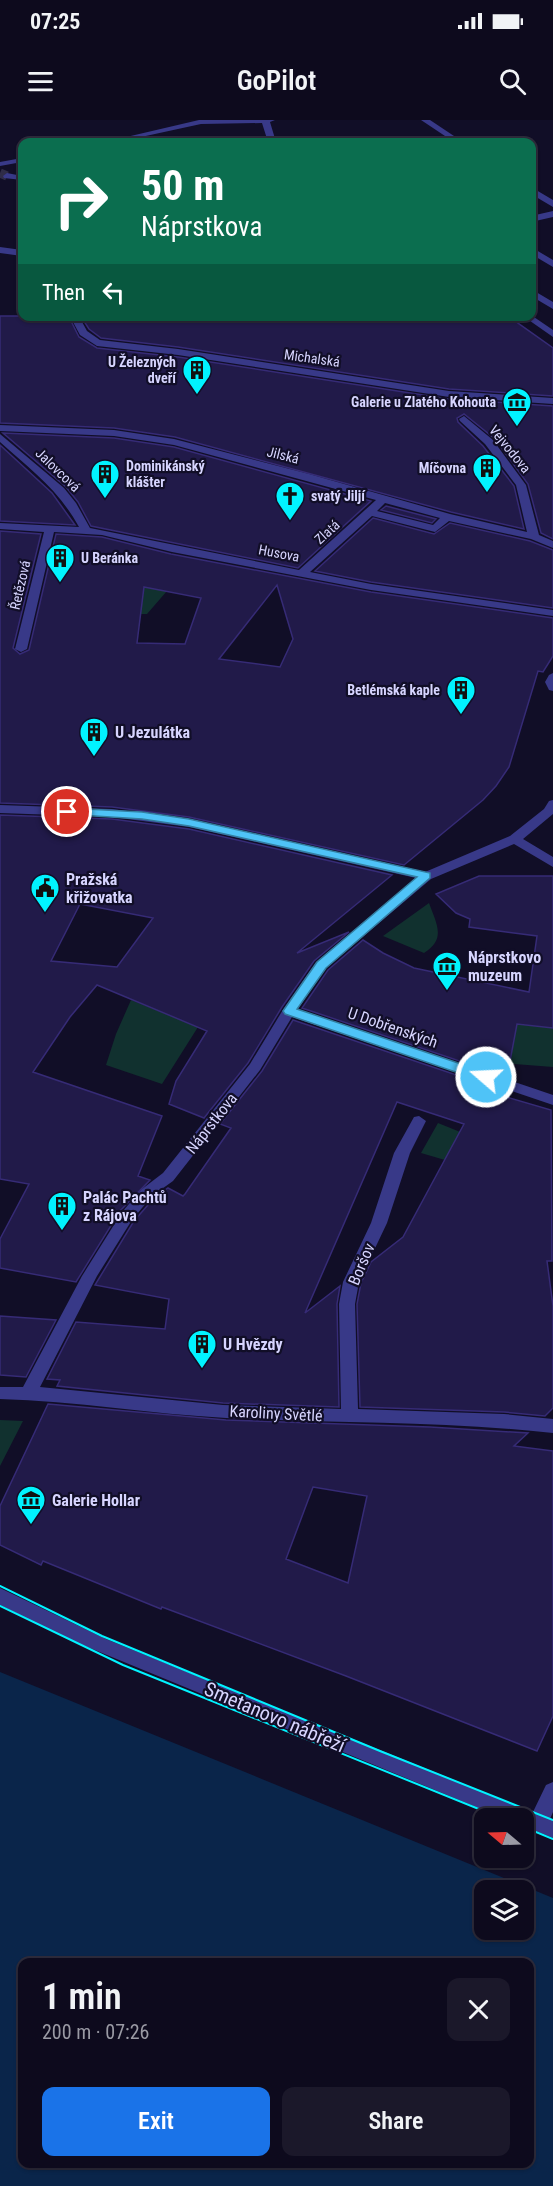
<!DOCTYPE html>
<html lang="en">
<head>
<meta charset="utf-8">
<style>
	body { margin:0; font-family:"Roboto Condensed",sans-serif; background:#1b182a; color:#f1f3f6; height:100vh; display:flex; flex-direction:column; font-size:22px; white-space:nowrap }
	* { box-sizing:border-box; margin:0 }
	p { font-size:20px; color:#9a9aa4 }
	.icon { flex:none; width:33px; height:33px; fill:none; stroke:currentColor; stroke-width:2; stroke-linecap:round; stroke-linejoin:round }
	.map { position:relative; flex:1; overflow:hidden }
	.drawer { position:absolute; left:18px; top:1838px; width:516px; height:210px; display:flex; flex-direction:column; background:#0d0a1d; border-radius:12px; box-shadow:0 2px 4px #0004,0 0 0 2px #2d2b3b }
	.drawer>* { flex:none }
	.guide { position:absolute; left:18px; top:18px; width:518px; height:183px; border-radius:12px; box-shadow:0 2px 4px #0004,0 0 0 2px #2d2b3b; background:#0b6e4f; color:#fff; overflow:hidden }
	.needle { width:39px; rotate:289deg }
	.buttons { position:absolute; left:474px; top:1688px; display:grid; gap:12px }
	.buttons a { display:grid; place-items:center; width:60px; height:60px; border-radius:12px; background:#0d0a1d; box-shadow:0 2px 4px #0004,0 0 0 2px #2d2b3b; font-size:30px }
	.pin { position:absolute; display:grid; place-items:center; width:51px; height:51px; color:#fff; margin:-26px; border:3px solid #fff; border-radius:50%; box-shadow:0 2px 6px #0007 }
	.me { position:absolute; width:66px; margin:-33px; rotate:289deg; stroke-linejoin:round; filter:drop-shadow(0 0 4px #0008) }
	.turn { display:flex; align-items:center; gap:21px; height:126px; padding:0 24px; font-size:27px }
	.turn .icon { width:78px; height:78px; stroke-width:2.5 }
	.turn b { display:block; font-size:42px; line-height:51px }
	.then { display:flex; align-items:center; height:57px; padding:0 24px; background:#0003; gap:12px; font-size:22px }
	.round { display:grid; place-items:center; flex:none; width:63px; height:63px; border-radius:12px; background:#1b182a }
	.overview { display:flex; align-items:center; justify-content:space-between; height:102px; padding:0 24px }
	h1 { font-size:36px; font-weight:600; line-height:45px }
	.action { display:flex; gap:12px; margin-top:auto; padding:12px 24px }
	.action a { flex:1; height:69px; border-radius:12px; background:#1a73e8; color:#fff; font-size:24px; font-weight:600; line-height:69px; text-align:center }
	.action a+a { background:#1b182a; color:#f1f3f6 }
	.status { display:flex; justify-content:space-between; align-items:center; height:42px; padding:0 30px; background:#0d0a1d; direction:ltr }
	.status svg { height:16px; fill:currentColor }
	header { display:flex; justify-content:space-between; align-items:center; height:78px; padding:0 24px; background:#0d0a1d; font-size:27px; font-weight:600 }
	.map>svg:first-child { display:block }
</style>
</head>
<body>
<div class="status"><b>07:25</b><svg viewBox="0 0 49 12"><path d="M0 12V9h3v3zM5 12V6h3v6zM10 12V3h3v9zM15 12V0h3v12zM26 1h20v11H26zM47 4h2v5h-2z"/></svg></div>
<header><svg class="icon" aria-label="menu" viewBox="0 0 24 24"><path d="M4 6h16M4 12h16M4 18h16"/></svg>GoPilot<svg class="icon" aria-label="search" viewBox="0 0 24 24"><circle cx="10" cy="10" r="6"/><path d="M15 15l6 6"/></svg></header>
<div class="map">
<svg width="553" height="2066" viewBox="0 0 553 2066">
	<rect width="100%" height="100%" fill="#110e27"/>
	<path fill="#11312f" d="M137 445 180 456 147 494H128Z
		M429 783C436 803 447 819 424 833L383 816Z
		M131 880 198 907 162 964 106 945 116 914Z
		M517 904 553 908V947L502 943Z
		M438 1003 485 1022 486 1052 421 1033Z
		M0 1300 23 1301 0 1346Z"/>
	<path fill="#0a254a" fill-rule="evenodd" d="M0 1552 553 1778V2066H0ZM484 1770H524V1809H484ZM22 1842H530V2043H22Z"/>
	<path fill="#211a49" stroke="#362b76" stroke-width="1.5" fill-rule="evenodd" d="M0 196H105L123 201 127 196H508L553 228V276L449 269 178 227 101 218 89 209 82 198 77 197 71 201 79 217 97 228 178 237 449 279 553 286V419L541 413 528 364 495 319 464 294 457 298 458 302 483 326 514 366 524 409 451 392 175 317 114 308 0 303Z
		M3 313 114 318 174 327 371 381 298 448 91 406 78 382 66 367Z
		M0 325 52 373 75 405 0 401Z
		M386 386 436 399 432 403 381 390Z
		M373 398 434 414 450 403 530 421 553 430V488L371 462 315 451Z
		M0 411 41 414 13 528 20 534 29 530 56 414 102 417 171 434 371 472 553 498V536L543 552 538 551 509 647 496 666 483 680 404 745 189 697 112 687 0 683ZM277 465 293 519 280 547 219 539ZM144 467 201 478 185 524 137 523Z
		M0 695 112 699 189 709 392 755 297 833 349 812 314 841 282 887 248 943 204 998 169 984 176 961 207 911 97 865 70 897 33 952 162 996 138 1056 150 1060 120 1091 76 1162 0 1148V1119L29 1064 0 1059ZM80 784 153 798 117 847 51 841Z
		M479 756H553V908L517 904 507 957 302 888 328 850 363 820 383 833 414 848 529 872 537 816 469 807 470 799 456 793 436 774Z
		M293 900 504 971 503 976 551 990 552 1141H547L553 1186V1288L545 1296 504 1292 360 1287 357 1184 361 1163 371 1142 403 1117 464 1004 397 982 305 1193 340 1166 337 1184 339 1287 223 1283 57 1266 60 1260 47 1259 76 1202 165 1209 169 1179 95 1165 134 1101 154 1078 168 1068 183 1076 185 1074 231 1008 220 1004 262 951Z
		M0 1196 56 1200 26 1257 0 1255Z
		M48 1284 226 1300 430 1307 528 1313 514 1326 553 1331V1596L537 1631 346 1556 162 1487 161 1489 43 1441 41 1445 0 1425V1386ZM313 1367 367 1376 348 1463 286 1439Z"/>
	<g fill="none" stroke-linecap="round" stroke-linejoin="round">
		<path stroke="#2f2c47" stroke-width="9" stroke-dasharray="9 4.5" stroke-linecap="butt" d="M0 53 7 56"/>
		<path fill="#383988" fill-rule="evenodd" d="M199 0H275L270 2 276 22H268L262 3 201 4 118 22H105Z
			M421 0H430L463 22H454Z
			M22 38V42L0 46V42Z
			M7 53 22 56V60L4 58 3 56Z
			M531 67 553 80V87L531 74Z
			M553 91V97L531 102V96Z
			M0 127 22 130V136L0 133Z
			M531 127 553 140V147L531 134Z
			M531 169 553 182V189L531 176Z
			M531 195 553 210V217L523 196H531Z
			M78 199 81 200 87 211 100 220 178 229 449 271 553 278V284L449 277 178 235 97 226 80 215 73 202Z
			M464 296 493 320 526 365 539 415 553 421V428L531 419 449 401 435 412 372 396 310 452 371 464 553 490V496L371 470 172 432 102 415 54 412 27 529 21 532 15 529 44 412 0 409V403L79 407C58 369 32 351 0 322V314L64 368 76 383 90 408 299 450 376 380 174 325 114 316 0 311V305L114 310 174 319 309 354 450 394 527 412 516 365 485 324 460 301 459 299ZM385 383 440 398 433 405 377 391Z
			M553 553V571L549 570 545 562 549 555Z
			M553 680V694L523 719 553 737V747L514 724 431 759 326 848 298 889 553 975V985L292 897 260 950 173 1061 152 1076 132 1100 97 1156 40 1267 223 1285 341 1289 339 1184 343 1162 371 1103 394 1033 414 997 419 996 426 1001 410 1033 387 1103 359 1162 355 1184 358 1289 504 1294 553 1299V1313C444 1301 335 1303 226 1298 151 1294 75 1281 0 1279V1267H23L82 1156 122 1092 142 1069 163 1053 250 944 284 888 316 842 416 758 189 707 112 697 0 693V685L112 689 189 699 425 752 510 716 544 689 549 681Z
			M0 1468 106 1519 533 1692 546 1665 553 1662V1692L550 1699 553 1700V1718L524 1706V1698H503L68 1519 0 1485Z"/>
		<path stroke="#01f3ff" stroke-width="2" d="M0 1466 102 1516 380 1631 553 1700
			M0 1486 123 1545 501 1698
			M524 1707 553 1719"/>
	</g>
	<path fill="#4fc3f7" stroke="#337fa1" stroke-width="1.5" d="M67 688 142 692 189 699 430 753V758L326 848 297 889 491 954 493 957 491 961H482L285 894 283 891 317 842 417 757 189 706 142 699 63 694 62 692Z"/>
	<defs>
		<g id="building-pin" transform="scale(1.5)"><path d="M0 17L-7.5 6A9.5 9.5 0 1 1 7.5 6Z" fill="#01f3ff" stroke="#110e27"/><path d="M-4-6H4V6H1V3H-1V6H-4ZM-2.5-4.3h1.7v1.8h-1.7ZM.8-4.3h1.7v1.8H.8ZM-2.5-1h1.7V.8h-1.7ZM.8-1h1.7V.8H.8Z" fill="#111"/></g>
		<g id="museum-pin" transform="scale(1.5)"><path d="M0 17L-7.5 6A9.5 9.5 0 1 1 7.5 6Z" fill="#01f3ff" stroke="#110e27"/><path d="M0-6L6-3V-2H-6V-3ZM-5-1h2V3h-2ZM-1-1h2V3h-2ZM3-1h2V3H3ZM-6 4H6V6H-6Z" fill="#111"/></g>
		<g id="church-pin" transform="scale(1.5)"><path d="M0 17L-7.5 6A9.5 9.5 0 1 1 7.5 6Z" fill="#01f3ff" stroke="#110e27"/><path d="M-1.2-6h2.4v3.5h3.3v2.4h-3.3V6h-2.4V-.1h-3.3v-2.4h3.3Z" fill="#111"/></g>
		<g id="civic-pin" transform="scale(1.5)"><path d="M0 17L-7.5 6A9.5 9.5 0 1 1 7.5 6Z" fill="#01f3ff" stroke="#110e27"/><path d="M-.6-6.5H3V-4.5H.6V-3L4-1V1h2V6H-6V1h2V-1L-.6-3ZM-1.2 2.5V6h2.4V2.5Z" fill="#111"/></g>
	</defs>
	<g fill-rule="evenodd">
		<use href="#building-pin" x="197" y="250"/>
		<use href="#museum-pin" x="517" y="282"/>
		<use href="#building-pin" x="487" y="348"/>
		<use href="#building-pin" x="105" y="354"/>
		<use href="#church-pin" x="290" y="376"/>
		<use href="#building-pin" x="60" y="438"/>
		<use href="#building-pin" x="461" y="570"/>
		<use href="#building-pin" x="94" y="612"/>
		<use href="#civic-pin" x="45" y="768"/>
		<use href="#museum-pin" x="447" y="846"/>
		<use href="#building-pin" x="62" y="1086"/>
		<use href="#building-pin" x="202" y="1224"/>
		<use href="#museum-pin" x="31" y="1380"/>
	</g>
	<g text-anchor="middle" stroke-width="4.5" stroke-linejoin="round" paint-order="stroke">
		<g font-size="14" fill="#d7d5ff" stroke="#110e27">
			<text transform="translate(312 238) rotate(8)" y="5">Michalská</text>
			<text transform="translate(510 329) rotate(51)" y="5">Vejvodova</text>
			<text transform="translate(283 335) rotate(14)" y="5">Jilská</text>
			<text transform="translate(58 350) rotate(44)" y="5">Jalovcová</text>
			<text transform="translate(327 412) rotate(-42)" y="5">Zlatá</text>
			<text transform="translate(279 433) rotate(11)" y="5">Husova</text>
			<text transform="translate(20 465) rotate(-77)" y="5">Řetězová</text>
		</g>
		<g font-size="14" font-weight="bold" fill="#d7d5ff" stroke="#110e27" text-anchor="end">
			<text x="176" y="247">U Železných<tspan x="176" dy="16">dveří</tspan></text>
			<text x="496" y="287">Galerie u Zlatého Kohouta</text>
			<text x="126" y="351" text-anchor="start">Dominikánský<tspan x="126" dy="16">klášter</tspan></text>
			<text x="466" y="353">Míčovna</text>
			<text x="311" y="381" text-anchor="start">svatý Jiljí</text>
			<text x="81" y="443" text-anchor="start">U Beránka</text>
			<text x="440" y="575">Betlémská kaple</text>
		</g>
		<g font-size="16" font-weight="bold" fill="#d7d5ff" stroke="#110e27" text-anchor="start">
			<text x="115" y="618">U Jezulátka</text>
			<text x="66" y="765">Pražská<tspan x="66" dy="18">křižovatka</tspan></text>
			<text x="468" y="843">Náprstkovo<tspan x="468" dy="18">muzeum</tspan></text>
			<text x="83" y="1083">Palác Pachtů<tspan x="83" dy="18">z Rájova</tspan></text>
			<text x="223" y="1230">U Hvězdy</text>
			<text x="52" y="1386">Galerie Hollar</text>
		</g>
		<g font-size="16" fill="#d7d5ff" stroke="#110e27">
			<text transform="translate(393 907) rotate(19)" y="6">U Dobřenských</text>
			<text transform="translate(211 1003) rotate(-52)" y="6">Náprstkova</text>
			<text transform="translate(361 1144) rotate(-67)" y="6">Boršov</text>
			<text transform="translate(276 1293) rotate(3)" y="6">Karoliny Světlé</text>
		</g>
		<g font-size="20" fill="#d7d5ff" stroke="#110e27">
			<text transform="translate(275 1597) rotate(23)" y="7">Smetanovo nábřeží</text>
		</g>
	</g>
</svg>
<div class="buttons">
<a><svg class="needle" viewBox="-14 -14 28 28"><path d="M0-13l5 13h-10z" fill="#e53935"/><path d="M0 13l5-13h-10z" fill="#9a9aa4"/></svg></a>
<a><svg class="icon" aria-label="layers" viewBox="0 0 24 24"><path d="M12 4l9 5-9 5-9-5zM3 14l9 5 9-5"/></svg></a>
</div>
<div class="pin" style="left:67px;top:692px;background:#d93025"><svg class="icon" aria-label="arrive" viewBox="0 0 24 24"><path d="M6 21V4h12l-3 4 3 4H6"/></svg></div>
<svg class="me" style="left:486px;top:957px" viewBox="-20 -20 40 40"><circle r="17" fill="#4fc3f7" stroke="#fff" stroke-width="3"/><path d="M0-11L8 9 0 5-8 9z" fill="#fff"/></svg>
<div class="guide">
<div class="turn"><svg class="icon" aria-label="right" viewBox="0 0 24 24"><path d="M7 20v-9h11M14 6l5 5-5 5"/></svg><div><b>50 m</b>Náprstkova</div></div>
<div class="then">Then<svg class="icon" aria-label="left" viewBox="0 0 24 24"><path d="M17 20v-9H6M10 6l-5 5 5 5"/></svg></div>
</div>
<section class="drawer">
<div class="overview"><div><h1>1 min</h1><p>200 m · 07:26</p></div><a class="round"><svg class="icon" aria-label="close" viewBox="0 0 24 24"><path d="M6 6l12 12M18 6L6 18"/></svg></a></div>
<div class="action"><a>Exit</a><a>Share</a></div>
</section>
</div>
</body>
</html>
